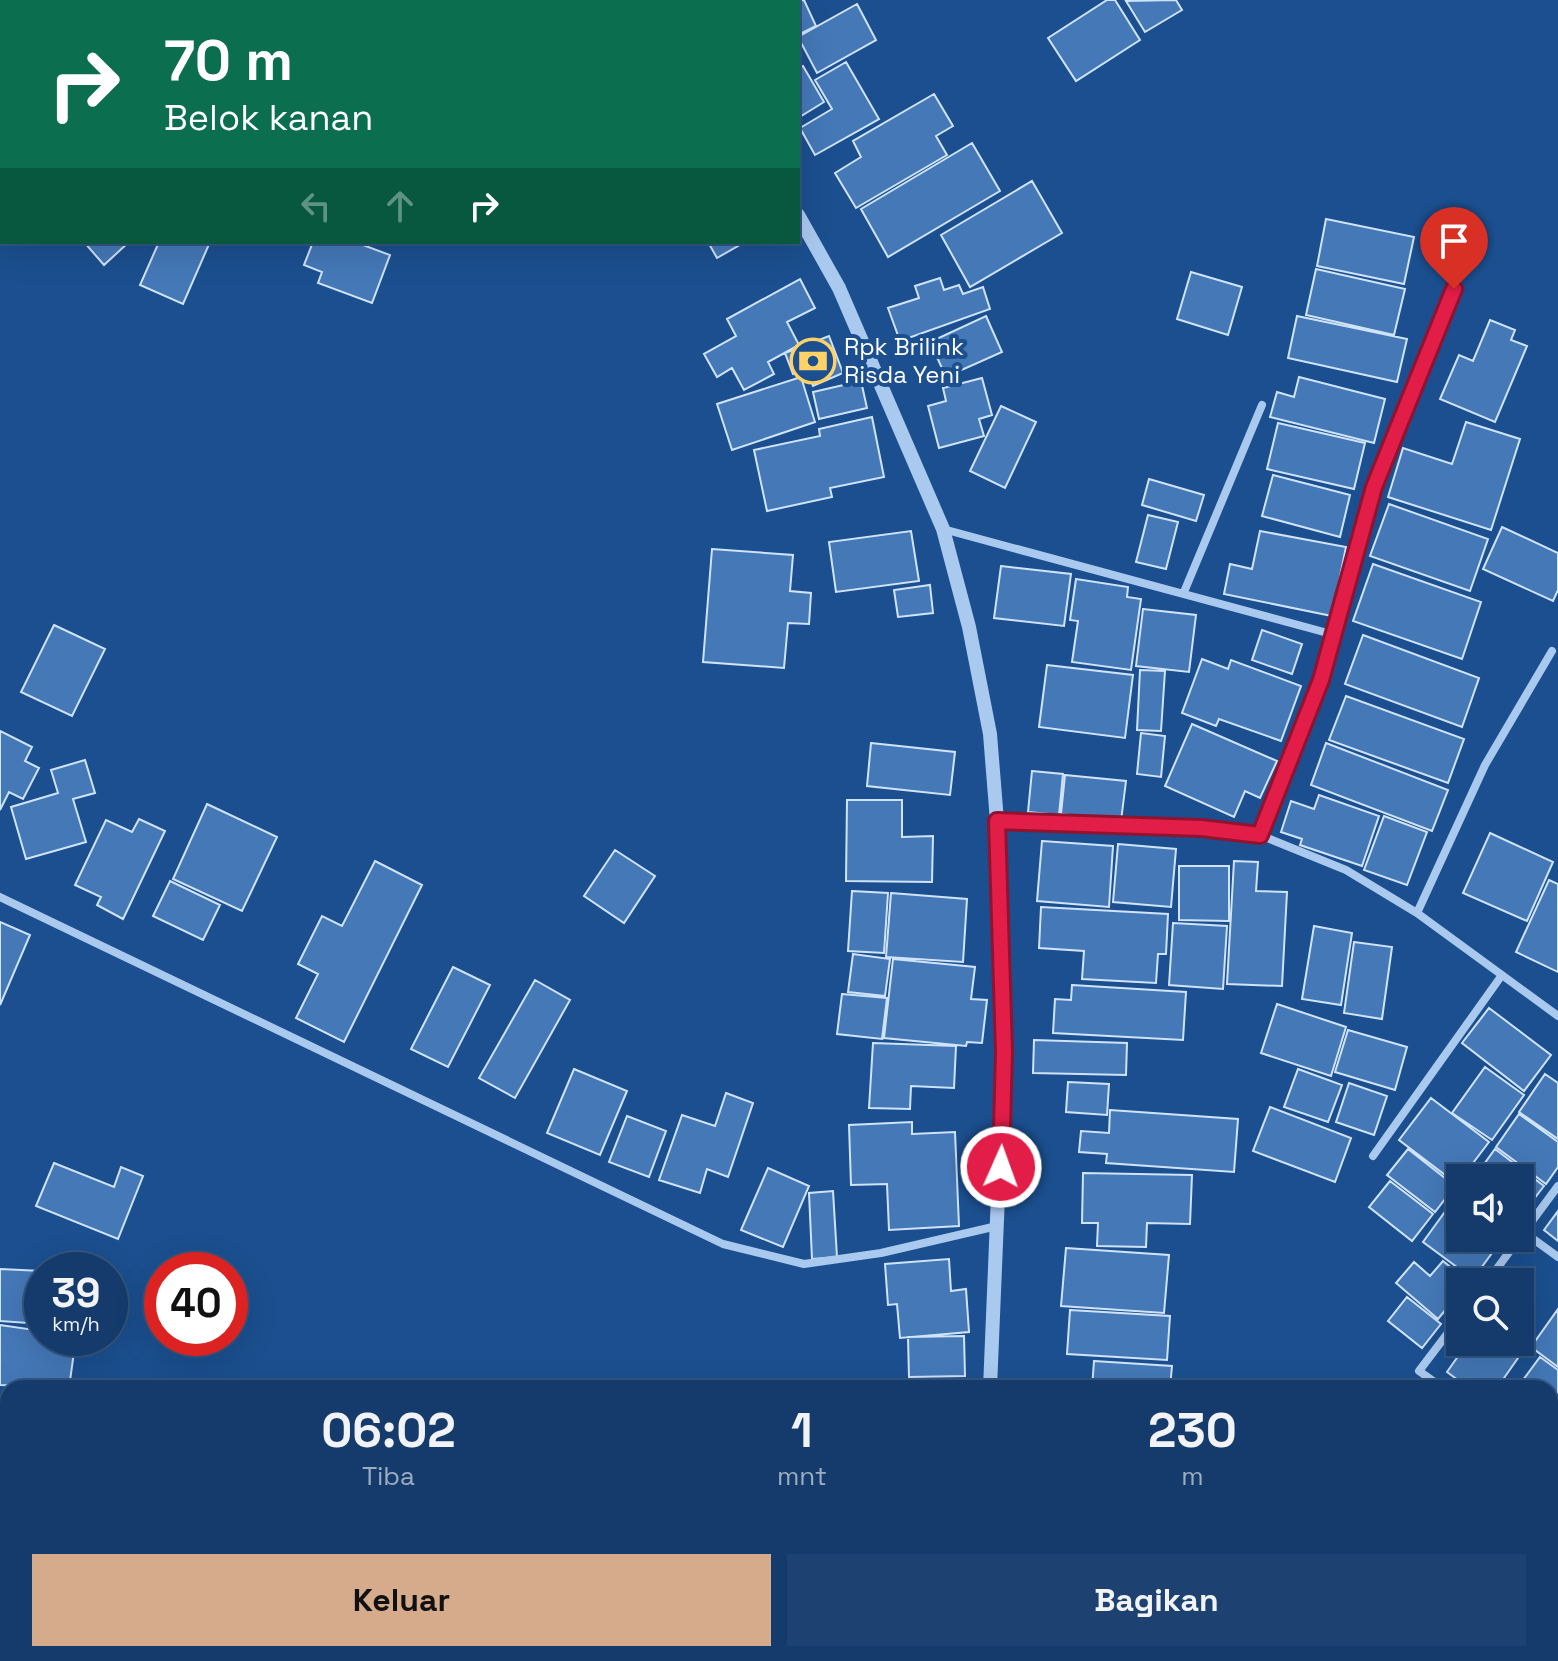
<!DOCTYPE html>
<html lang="id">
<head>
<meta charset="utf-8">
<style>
	body { margin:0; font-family:"Space Grotesk",sans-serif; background:#1d4271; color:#f1f3f6; height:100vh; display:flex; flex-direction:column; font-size:30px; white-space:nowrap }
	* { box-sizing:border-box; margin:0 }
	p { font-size:26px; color:#9dadc1 }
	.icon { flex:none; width:44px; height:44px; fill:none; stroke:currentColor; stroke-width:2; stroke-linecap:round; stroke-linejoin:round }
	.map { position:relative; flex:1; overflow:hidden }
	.details { position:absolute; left:0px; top:1380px; width:1558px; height:282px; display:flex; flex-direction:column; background:#143b6b; border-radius:24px 24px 0 0; box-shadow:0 8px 32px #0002,0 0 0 2px #33557e }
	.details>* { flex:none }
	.banner { position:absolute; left:0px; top:0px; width:800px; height:244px; box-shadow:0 8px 32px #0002,0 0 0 2px #33557e; background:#0b6e4f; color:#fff; overflow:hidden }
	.controls { position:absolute; left:1446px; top:1164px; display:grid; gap:16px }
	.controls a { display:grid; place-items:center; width:88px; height:88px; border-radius:0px; background:#143b6b; box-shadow:0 8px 32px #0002,0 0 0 2px #33557e; font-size:40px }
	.speed { position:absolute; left:24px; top:1252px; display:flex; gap:16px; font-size:40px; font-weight:700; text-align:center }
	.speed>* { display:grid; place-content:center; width:104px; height:104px; border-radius:50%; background:#143b6b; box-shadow:0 8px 32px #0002,0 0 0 2px #33557e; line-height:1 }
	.speed small { font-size:20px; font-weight:400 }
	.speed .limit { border:12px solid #d22; background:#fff; color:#111 }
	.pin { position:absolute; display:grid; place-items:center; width:68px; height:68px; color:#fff; margin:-82px -34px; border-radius:50% 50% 50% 0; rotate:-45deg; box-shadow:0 0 8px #0007 }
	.pin .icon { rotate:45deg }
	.me { position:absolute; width:88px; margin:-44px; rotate:2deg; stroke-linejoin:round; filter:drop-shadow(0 0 6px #0008) }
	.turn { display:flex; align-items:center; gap:28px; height:168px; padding:0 32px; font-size:36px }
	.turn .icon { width:104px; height:104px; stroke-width:2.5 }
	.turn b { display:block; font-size:56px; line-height:68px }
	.lanes { display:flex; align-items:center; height:76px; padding:0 32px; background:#0003; justify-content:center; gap:40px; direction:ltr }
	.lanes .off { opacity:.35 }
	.eta { display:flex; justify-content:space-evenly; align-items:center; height:136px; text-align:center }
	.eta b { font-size:48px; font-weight:600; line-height:56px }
	.cta { display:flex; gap:16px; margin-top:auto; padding:16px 32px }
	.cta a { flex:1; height:92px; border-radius:0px; background:#d6ab8b; color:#111; font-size:32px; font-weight:600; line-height:92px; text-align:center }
	.cta a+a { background:#1d4271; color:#f1f3f6 }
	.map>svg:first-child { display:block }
</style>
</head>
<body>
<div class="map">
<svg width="1558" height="1661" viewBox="0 0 1558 1661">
	<rect width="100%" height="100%" fill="#1b4f8f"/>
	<path fill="#4478b7" stroke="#cfe3fa" stroke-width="2" d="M272 0H336L271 2Z
		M344 0H501L343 2Z
		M726 0H781L777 2Z
		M804 0 816 26 798 35V2H794Z
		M1107 0H1115L1140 40 1076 81 1048 38Z
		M1176 0 1182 10 1145 32 1126 1Z
		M857 4 876 40 817 73 798 37Z
		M846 62 879 119 815 155 800 128 832 109 815 80Z
		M803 66 824 102 798 118V68Z
		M934 94 953 126 936 136 947 155 856 208 835 173 861 157 853 141Z
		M972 143 1000 191 888 257 861 209Z
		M1032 181 1062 233 970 287 941 235Z
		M1326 219 1414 237 1404 284 1317 266Z
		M84 242H129L104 265Z
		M159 242H210L183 304 140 285Z
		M313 242H355L390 255 372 303 318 283 322 272 304 265Z
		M708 242H745L717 258Z
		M1316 269 1405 289 1394 335 1306 315Z
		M1191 272 1242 287 1228 335 1177 319Z
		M940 278 944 290 959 285 963 294 983 287 990 309 900 341 888 308 919 298 915 286Z
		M800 279 815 308 787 322 799 345 768 362 774 374 744 390 732 368 717 377 704 354 736 336 727 319Z
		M986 316 1002 352 946 377 930 342Z
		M1297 316 1407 339 1397 382 1288 358Z
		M1490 320 1515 330 1511 340 1527 346 1495 422 1440 399 1459 355 1473 361Z
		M829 336 843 373 813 386 807 368 793 374 785 353Z
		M801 377 815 422 732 450 717 404Z
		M1299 377 1385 399 1374 443 1270 417 1277 392 1294 397Z
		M982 378 992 415 979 419 984 436 939 448 928 406 946 401 943 388Z
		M861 381 867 408 819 419 813 392Z
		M1001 406 1036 422 1005 488 970 471Z
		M872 417 884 477 830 488 832 497 767 511 754 450 820 436 819 429Z
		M1466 422 1520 439 1491 530 1388 497 1403 448 1452 464Z
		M1278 423 1365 443 1354 489 1267 469Z
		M1273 475 1350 495 1340 537 1262 516Z
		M1149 479 1204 495 1196 521 1142 505Z
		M1389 504 1488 539 1470 591 1370 556Z
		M1148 515 1178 522 1166 569 1136 562Z
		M1502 527 1558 553V590L1553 601 1483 569Z
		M911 531 919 581 836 592 829 542Z
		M1260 531 1346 547 1332 616 1224 594 1230 564 1252 569Z
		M712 549 793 555 790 591 811 593 809 624 788 623 784 668 703 662Z
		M1373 564 1481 602 1462 659 1353 621Z
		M1001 566 1071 574 1064 626 994 618Z
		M1076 579 1128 587 1127 597 1141 599 1131 670 1072 662 1078 621 1070 620Z
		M930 585 933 613 898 617 894 590Z
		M1143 609 1196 615 1189 672 1136 666Z
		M54 625 105 649 72 716 21 692Z
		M1262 630 1302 644 1292 674 1252 660Z
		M1363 635 1479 678 1462 727 1345 684Z
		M1202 659 1228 669 1231 660 1301 686 1281 741 1219 719 1216 726 1182 713Z
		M1047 665 1133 675 1125 738 1039 727Z
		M1140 670 1165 671 1161 731 1137 730Z
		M1346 696 1464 739 1448 783 1329 740Z
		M1192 724 1277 761 1260 798 1245 791 1234 817 1165 786Z
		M0 731 32 747 25 761 39 768 23 799 9 792 0 810Z
		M1141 733 1165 736 1161 777 1137 774Z
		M871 743 955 752 950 795 867 786Z
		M1326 743 1448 790 1432 831 1311 785Z
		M85 760 95 793 73 799 86 842 26 859 11 807 58 793 51 770Z
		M1032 771 1063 774 1059 815 1028 812Z
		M1065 775 1126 781 1121 821 1061 814Z
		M1319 795 1379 816 1362 866 1300 845 1302 839 1281 832 1291 801 1314 809Z
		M847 800H902V837L933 836 932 882 846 881Z
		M207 804 277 837 242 911 173 879Z
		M1384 816 1427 832 1407 885 1364 870Z
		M139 819 165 831 123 919 97 905 101 897 75 885 106 820 132 832Z
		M1490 833 1553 862 1527 921 1463 893Z
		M1042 841 1113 846 1109 907 1037 901Z
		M1118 844 1176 849 1171 907 1113 902Z
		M615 850 655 876 624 923 584 896Z
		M375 861 422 885 344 1042 296 1018 318 974 298 964 322 916 342 926Z
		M1234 861 1258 862 1256 891 1287 892 1282 986 1227 984Z
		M1179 866H1229V921L1179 920Z
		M1549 880 1558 884V972L1516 952Z
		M170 881 220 905 203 940 153 916Z
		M852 891 888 893 884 953 848 951Z
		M891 893 967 899 963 962 886 957Z
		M1041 907 1168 914 1166 954H1158L1156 983 1082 979 1084 951 1039 948Z
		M0 922 30 935 0 1005Z
		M1173 923 1227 926 1223 989 1169 985Z
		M1314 926 1352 933 1341 1005 1302 999Z
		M1354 942 1392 947 1382 1019 1344 1013Z
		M853 954 890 959 885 996 848 992Z
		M893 959 975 967 971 999 987 1000 982 1043 967 1042 966 1046 884 1038Z
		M453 967 490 985 448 1067 411 1049Z
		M535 980 570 1000 515 1098 479 1078Z
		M1072 985 1186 992 1183 1040 1053 1033 1055 999 1071 1000Z
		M842 994 887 998 882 1039 837 1034Z
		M1277 1004 1346 1027 1331 1076 1261 1053Z
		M1489 1008 1551 1055 1524 1091 1462 1043Z
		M1348 1030 1407 1047 1395 1090 1335 1072Z
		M1034 1040 1127 1043 1126 1075 1033 1073Z
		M873 1043 956 1046 954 1088 911 1086 910 1109 869 1108Z
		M1485 1067 1524 1095 1492 1140 1452 1113Z
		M574 1069 627 1091 600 1155 547 1133Z
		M1298 1069 1342 1085 1328 1122 1284 1107Z
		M1545 1074 1558 1083V1139L1519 1112Z
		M1068 1082 1109 1084 1107 1115 1066 1112Z
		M1349 1083 1387 1096 1374 1135 1336 1122Z
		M726 1093 753 1103 728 1177 707 1169 700 1193 659 1180 682 1115 715 1126Z
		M1431 1098 1489 1142 1457 1184 1399 1140Z
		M1270 1107 1351 1138 1335 1182 1253 1151Z
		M1110 1110 1238 1119 1234 1172 1106 1163 1107 1154 1079 1152 1081 1131 1109 1133Z
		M1519 1114 1558 1142V1167L1546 1184 1496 1147Z
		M627 1116 666 1131 649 1177 609 1162Z
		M912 1122V1134L955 1132 959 1226 889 1230 887 1184 851 1185 849 1125Z
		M1408 1149 1455 1186 1435 1212 1387 1175Z
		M1495 1149 1544 1186 1520 1217V1178H1474Z
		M54 1163 114 1187 121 1167 143 1176 118 1239 36 1206Z
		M768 1168 809 1186 783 1247 741 1230Z
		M1083 1173 1192 1175 1190 1224 1147 1223 1146 1247 1097 1246 1098 1223H1082Z
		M1390 1181 1433 1214 1412 1241 1369 1207Z
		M833 1191 837 1257 812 1259 809 1193Z
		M1460 1191V1238H1503L1473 1279 1423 1242Z
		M1558 1211V1241L1544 1230Z
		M1066 1248 1169 1255 1164 1313 1061 1306Z
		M949 1259 951 1291 966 1289 969 1332 900 1338 897 1304 888 1305 885 1264Z
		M1443 1261 1469 1282H1460V1292L1438 1319 1396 1283 1414 1262 1430 1276Z
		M0 1269 42 1271V1324L0 1321Z
		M1407 1297 1441 1324 1422 1348 1388 1321Z
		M1558 1309V1367L1531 1347Z
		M1070 1310 1170 1316 1167 1360 1067 1354Z
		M0 1325 42 1331V1338H57L55 1350 74 1352 69 1388 0 1385Z
		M964 1336 965 1376 909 1377 908 1337Z
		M1468 1342H1496L1518 1358 1497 1388H1469L1447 1372Z
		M1540 1357 1558 1370V1400L1550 1411V1388H1517Z
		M1094 1361 1172 1366 1170 1388H1092Z
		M1558 1404V1448L1550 1442V1415Z
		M234 1654H295L293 1661H233Z
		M339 1654H378V1661H338Z
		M383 1654H451L450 1661H383Z
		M491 1654H554L553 1661H490Z
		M559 1654H646L645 1661H558Z
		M753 1654H824V1661H753Z
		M827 1654H879V1661H826Z
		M882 1654H949L948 1661H882Z"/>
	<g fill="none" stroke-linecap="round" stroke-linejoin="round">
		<path stroke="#a9c9ee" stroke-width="8" d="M943 529 1335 635
			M1184 592 1262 405
			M997 821 1201 828 1260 835 1346 870 1417 913 1558 1016
			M1260 835 1321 680 1374 487 1454 289
			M0 897 723 1244 804 1264 881 1253 997 1226
			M1417 913 1485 765 1552 651
			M1373 1156 1502 975
			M1525 1233 1558 1257
			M1487 1282 1558 1186
			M1443 1388 1419 1371 1460 1317
			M0 1452 8 1456
			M1550 1464 1558 1470
			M312 1661V1654
			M467 1661V1654"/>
		<path stroke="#a9c9ee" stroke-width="14" d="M666 0 667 2
			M798 215 839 288 943 529 969 627 990 734 997 821 1004 1051 990 1388
			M970 1661 971 1654"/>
	</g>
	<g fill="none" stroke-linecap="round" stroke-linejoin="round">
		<g stroke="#92132f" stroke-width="20">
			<path id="route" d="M1001 1167 1004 1051 997 821 1201 828 1260 835 1321 680 1374 487 1454 289"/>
		</g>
		<use href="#route" stroke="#e11d48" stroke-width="14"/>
	</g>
	<defs>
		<g id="bank-ring" transform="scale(2.3)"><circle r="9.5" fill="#1b4f8f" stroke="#ffd166" stroke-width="1.5"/><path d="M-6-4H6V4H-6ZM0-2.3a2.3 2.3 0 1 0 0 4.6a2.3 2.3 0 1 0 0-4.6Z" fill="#ffd166"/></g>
	</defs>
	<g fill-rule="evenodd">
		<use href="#bank-ring" x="813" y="361"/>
	</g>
	<g text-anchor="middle" stroke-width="8" stroke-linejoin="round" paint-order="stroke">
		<g font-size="24" fill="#fff" stroke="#1b4f8f" text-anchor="start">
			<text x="844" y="355">Rpk Brilink<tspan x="844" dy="28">Risda Yeni</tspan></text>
		</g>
	</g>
</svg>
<div class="controls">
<a><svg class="icon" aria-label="sound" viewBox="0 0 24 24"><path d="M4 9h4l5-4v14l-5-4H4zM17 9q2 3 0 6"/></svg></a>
<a><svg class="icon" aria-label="search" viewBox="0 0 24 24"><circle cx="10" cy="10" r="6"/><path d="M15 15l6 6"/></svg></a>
</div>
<div class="speed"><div>39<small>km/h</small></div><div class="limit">40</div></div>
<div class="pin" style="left:1454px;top:289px;background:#d93025"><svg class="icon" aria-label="arrive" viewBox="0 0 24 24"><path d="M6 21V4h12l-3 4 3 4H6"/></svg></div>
<svg class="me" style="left:1001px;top:1167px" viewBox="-20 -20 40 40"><circle r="17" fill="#e11d48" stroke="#fff" stroke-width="3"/><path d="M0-11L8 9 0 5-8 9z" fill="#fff"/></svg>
<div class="banner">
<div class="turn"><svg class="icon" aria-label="right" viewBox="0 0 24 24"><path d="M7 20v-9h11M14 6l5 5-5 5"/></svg><div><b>70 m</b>Belok kanan</div></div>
<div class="lanes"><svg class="icon off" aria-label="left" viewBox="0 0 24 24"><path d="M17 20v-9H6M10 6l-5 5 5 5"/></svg><svg class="icon off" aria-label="ahead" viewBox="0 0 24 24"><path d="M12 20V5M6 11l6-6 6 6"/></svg><svg class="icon" aria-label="right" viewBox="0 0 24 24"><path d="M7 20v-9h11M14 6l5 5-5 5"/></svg></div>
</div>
<section class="details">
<div class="eta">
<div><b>06:02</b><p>Tiba</p></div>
<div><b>1</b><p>mnt</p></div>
<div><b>230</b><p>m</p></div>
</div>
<div class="cta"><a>Keluar</a><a>Bagikan</a></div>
</section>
</div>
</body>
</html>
